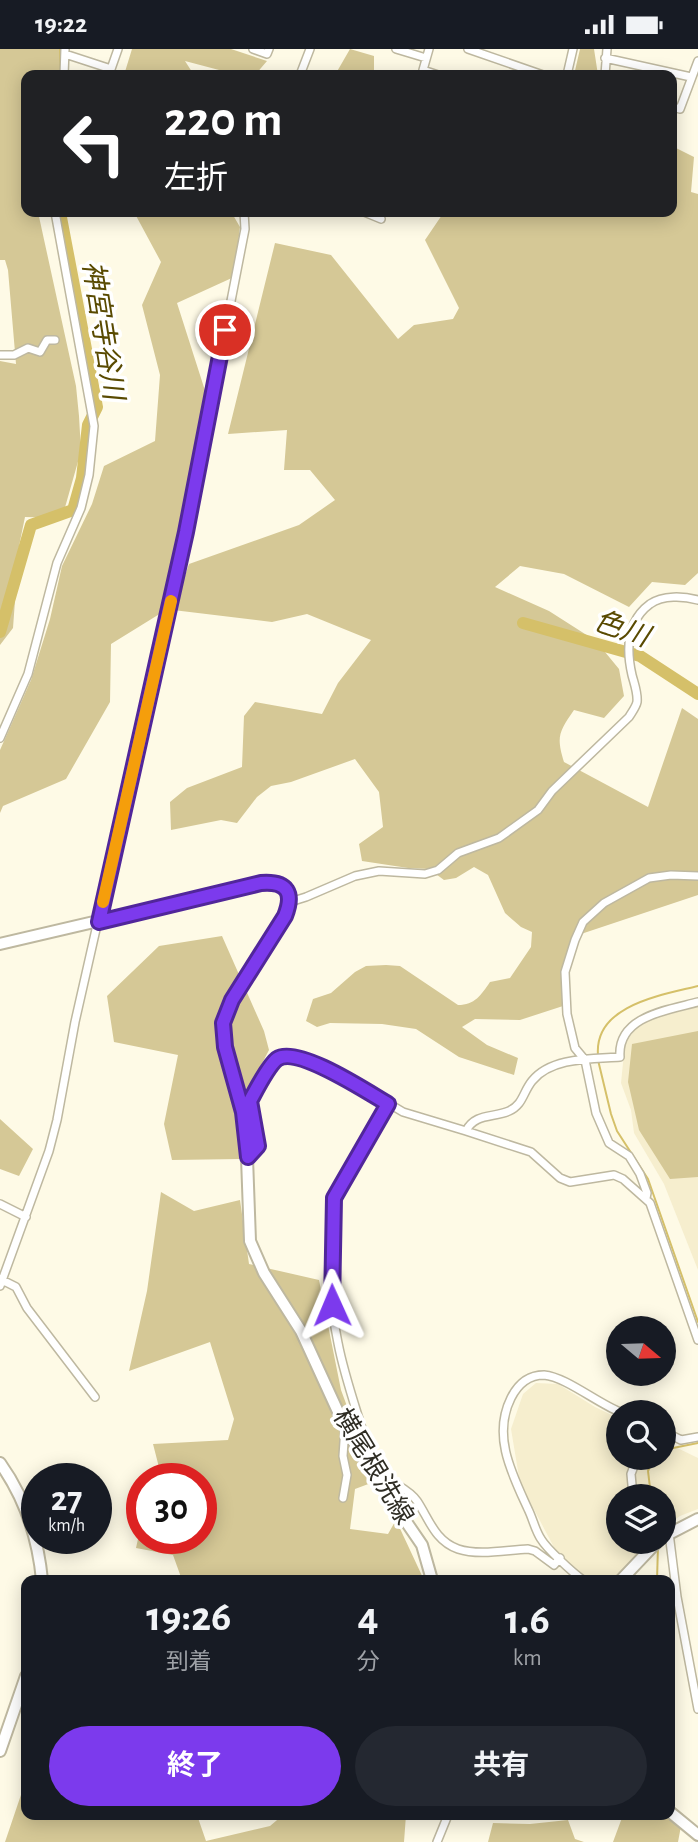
<!DOCTYPE html>
<html lang="ja">
<head>
<meta charset="utf-8">
<style>
	body { margin:0; font-family:"Alegreya Sans","Noto Sans JP",sans-serif; background:#242831; color:#f1f3f6; height:100vh; display:flex; flex-direction:column; font-size:26px; white-space:nowrap }
	* { box-sizing:border-box; margin:0 }
	p { font-size:23px; color:#9ea1a6 }
	.icon { flex:none; width:38px; height:38px; fill:none; stroke:currentColor; stroke-width:2; stroke-linecap:round; stroke-linejoin:round }
	.map { position:relative; flex:1; overflow:hidden }
	.details { position:absolute; left:21px; top:1526px; width:654px; height:245px; display:flex; flex-direction:column; background:#171b24; border-radius:14px; box-shadow:0 4px 18px #0003 }
	.details>* { flex:none }
	.top-card { position:absolute; left:21px; top:21px; width:656px; height:147px; border-radius:14px; box-shadow:0 4px 18px #0003; background:#202124; color:#fff; overflow:hidden }
	.needle { width:46px; rotate:109deg }
	.fabs { position:absolute; left:606px; top:1267px; display:grid; gap:14px }
	.fabs a { display:grid; place-items:center; width:70px; height:70px; border-radius:50%; background:#171b24; box-shadow:0 4px 18px #0003; font-size:35px }
	.speed { position:absolute; left:21px; top:1414px; display:flex; gap:14px; font-size:35px; font-weight:700; text-align:center }
	.speed>* { display:grid; place-content:center; width:91px; height:91px; border-radius:50%; background:#171b24; box-shadow:0 4px 18px #0003; line-height:1 }
	.speed small { font-size:18px; font-weight:400 }
	.speed .limit { border:10px solid #d22; background:#fff; color:#111 }
	.pin { position:absolute; display:grid; place-items:center; width:60px; height:60px; color:#fff; margin:-30px; border:4px solid #fff; border-radius:50%; box-shadow:0 2px 7px #0007 }
	.me { position:absolute; width:77px; margin:-38px; rotate:359deg; stroke-linejoin:round; filter:drop-shadow(0 0 5px #0008) }
	.turn { display:flex; align-items:center; gap:24px; height:147px; padding:0 28px; font-size:32px }
	.turn .icon { width:91px; height:91px; stroke-width:2.5 }
	.turn b { display:block; font-size:49px; line-height:60px }
	.eta { display:flex; justify-content:space-evenly; align-items:center; height:119px; text-align:center }
	.eta b { font-size:42px; font-weight:700; line-height:49px }
	.cta { display:flex; gap:14px; margin-top:auto; padding:14px 28px }
	.cta a { flex:1; height:80px; border-radius:42px; background:#7c3aed; color:#fff; font-size:28px; font-weight:700; line-height:80px; text-align:center }
	.cta a+a { background:#242831; color:#f1f3f6 }
	.status { display:flex; justify-content:space-between; align-items:center; height:49px; padding:0 35px; background:#171b24; direction:ltr }
	.status svg { height:19px; fill:currentColor }
	.map>svg:first-child { display:block }
</style>
</head>
<body>
<div class="status"><b>19:22</b><svg viewBox="0 0 49 12"><path d="M0 12V9h3v3zM5 12V6h3v6zM10 12V3h3v9zM15 12V0h3v12zM26 1h20v11H26zM47 4h2v5h-2z"/></svg></div>
<div class="map">
<svg width="698" height="1793" viewBox="0 0 698 1793">
	<rect width="100%" height="100%" fill="#fefae6"/>
	<path fill="#f6eece" d="M698 958V1221L664 1135 634 1084 631 1061 621 1034 625 994 639 975 648 970Z
		M536 1334 558 1335 595 1358 618 1369V1409H663V1392L698 1409V1460L680 1467 663 1479V1447H618V1493H650L614 1531H588L557 1504 520 1434 511 1380 523 1345Z"/>
	<path fill="#d5c896" d="M0 0H63L61 26H26V163H38L76 337 79 367 81 402 62 469 25 468 19 497 13 579 0 596V312L16 315 8 221 5 211H0Z
		M132 0H231L267 12 255 26H238L185 12 194 26H124Z
		M350 0 374 7V26H335Z
		M580 0H594L598 26H574Z
		M672 97 694 108 691 143 698 145V524L685 536 652 533 629 558 564 525 520 517 495 538 549 562 596 592 619 620 624 647 604 669 574 661C559 683 556 687 564 713L648 758 682 659 698 670V846L572 888 561 922 563 957 520 971 475 970 462 978 487 996 518 1009 514 1026 459 1008 416 980 382 975 330 974 317 978 306 972 313 950 331 944 355 923 366 917 386 916 400 917 458 956C475 956 481 946 490 933L510 929 531 898 532 883 521 878 505 864 488 826 474 818 456 829 444 831 429 820 408 819 362 812 359 795 383 778 379 743 355 710 291 733 271 737 257 748 237 774 221 771 171 781 170 753 187 739 242 718 244 667 255 653 322 665 338 634 371 591 307 565 272 573 173 561 189 515 299 476 335 451 310 421H284L287 381 228 385 275 194 331 206 398 290 414 276 453 270 459 259 425 191 444 163H672Z
		M134 163 233 166 240 178 234 228 177 254 208 351 198 433 175 511 166 561 111 595 110 653 66 730 3 757 0 764V701L31 631 50 570 62 517 92 455 104 417 155 392 160 326 142 256 161 213Z
		M222 887 264 982 269 1001 236 1065 240 1110 172 1111 164 1075 178 1006 114 993 107 947 159 897Z
		M698 982V1128L670 1130 639 1081 628 1033 632 995Z
		M0 1070 33 1100 19 1127 0 1120Z
		M161 1143 194 1162 240 1151 249 1215 319 1231 341 1341 358 1387 359 1418 371 1434 355 1440 350 1480 388 1485 396 1471 424 1531H182L173 1506 136 1499 142 1472V1489H201V1430H162L153 1395 228 1391 234 1370 210 1293 129 1322 147 1242Z
		M26 1731V1766H197L206 1792 270 1777 283 1766H406L404 1793H5Z
		M623 1766H661L681 1777 678 1793H613Z
		M568 1771 575 1790 584 1793H488L493 1774 530 1775Z"/>
	<g fill="none" stroke-linecap="round" stroke-linejoin="round">
		<path stroke="#d5c069" stroke-width="2" d="M60 26V0
			M598 1006C594 956 662 946 698 937
			M598 1011 611 1065 617 1082 648 1130 698 1273
			M663 1401 698 1394
			M651 1447 648 1422 654 1409
			M657 1531 658 1497"/>
		<path stroke="#d5c069" stroke-width="12" d="M523 574 640 607 698 645
			M0 583 31 476 73 461 82 429 88 376 97 358 60 163"/>
		<g stroke="#beb8a0" stroke-width="10">
			<path id="street" d="M253 0 267 5 269 0
				M396 0 426 9
				M429 0 423 21 438 26
				M468 0 543 26
				M65 5 111 20 118 0
				M605 9 691 28
				M64 26 65 0
				M300 26 310 0
				M567 26 573 0
				M605 26 607 0
				M672 58 680 60 698 12
				M364 163 381 170
				M0 306H14L28 299 40 303 47 291H55
				M0 689 28 625 57 514 81 459 89 426 94 377 55 163
				M290 853 306 848 355 827 379 822 425 825 438 821 458 804 499 789 538 761 552 742 629 668C632 663 636 658 637 653 638 644 634 634 632 626 626 600 627 572 650 555 663 546 683 547 698 551
				M466 1082 531 1103 560 1129 570 1133 614 1126 623 1130 650 1154 698 1291
				M248 1109 258 1097 250 1052 271 1018 277 1010 286 1007 327 1018 403 1063 466 1082C475 1064 493 1069 509 1062 523 1056 523 1043 532 1032 551 1008 592 1010 620 1008 617 967 668 961 698 953
				M646 1149 647 1144 640 1125 629 1107 609 1094 596 1064 585 1011 575 999 567 965 565 923 575 891 583 873 604 854 649 829 671 826 698 827
				M0 1155 26 1168
				M0 1230 16 1238 27 1259 95 1348
				M0 1237 49 1102 57 1071 75 973 186 483 245 180 244 163
				M663 1382 681 1391 698 1388
				M368 1416 369 1403C359 1367 345 1331 338 1294 328 1248 329 1195 334 1149L388 1055
				M372 1423C384 1428 410 1441 417 1452 429 1470 435 1492 458 1500 479 1507 506 1501 528 1500L535 1502 554 1516 560 1509
				M633 1447 631 1425 637 1409
				M343 1449 347 1426 343 1407 345 1378
				M669 1484 677 1548 698 1660
				M583 1531C572 1523 547 1500 541 1490 535 1481 533 1470 528 1460 512 1425 492 1387 511 1349 518 1335 528 1326 544 1326 566 1328 597 1354 620 1363
				M437 1793 448 1766"/>
		</g>
		<g stroke="#beb8a0" stroke-width="14">
			<path id="secondary" d="M0 895 261 834C288 832 294 844 285 867L232 951 223 974 224 998 246 1081 250 1192 264 1224 301 1282 345 1378 368 1417 422 1496 432 1531
				M0 1414C25 1449 38 1489 42 1531
				M663 1488 698 1470
				M621 1531 657 1493
				M0 1702 26 1627
				M670 1763 698 1786"/>
		</g>
		<use href="#street" stroke="#fff" stroke-width="7"/>
		<use href="#secondary" stroke="#fff" stroke-width="10"/>
	</g>
	<g fill="none" stroke-linecap="round" stroke-linejoin="round">
		<g stroke="#51269a" stroke-width="18">
			<path id="route" d="M225 281 186 483 99 873 261 834C288 832 294 844 285 867L232 951 223 974 225 998 243 1063 248 1108 258 1097 250 1052C256 1041 268 1017 277 1010 297 996 369 1044 388 1055L334 1149 332 1256"/>
		</g>
		<use href="#route" stroke="#7c3aed" stroke-width="12"/>
		<path stroke="#f59e0b" stroke-width="12" d="M103 853 171 552"/>
	</g>
	<g text-anchor="middle" stroke-width="7" stroke-linejoin="round" paint-order="stroke">
		<g font-size="26" fill="#2f2d24" stroke="#fff">
			<text transform="translate(374 1417) rotate(59)" y="9">横尾根洗線</text>
		</g>
		<g font-size="28" font-style="italic" fill="#594a01" stroke="#fff">
			<text transform="translate(104 281) rotate(81)" y="10">神宮寺谷川</text>
			<text transform="translate(622 579) rotate(19)" y="10">色川</text>
		</g>
	</g>
</svg>
<div class="fabs">
<a><svg class="needle" viewBox="-14 -14 28 28"><path d="M0-13l5 13h-10z" fill="#e53935"/><path d="M0 13l5-13h-10z" fill="#9ea1a6"/></svg></a>
<a><svg class="icon" aria-label="search" viewBox="0 0 24 24"><circle cx="10" cy="10" r="6"/><path d="M15 15l6 6"/></svg></a>
<a><svg class="icon" aria-label="layers" viewBox="0 0 24 24"><path d="M12 4l9 5-9 5-9-5zM3 14l9 5 9-5"/></svg></a>
</div>
<div class="speed"><div>27<small>km/h</small></div><div class="limit">30</div></div>
<div class="pin" style="left:225px;top:281px;background:#d93025"><svg class="icon" aria-label="arrive" viewBox="0 0 24 24"><path d="M6 21V4h12l-3 4 3 4H6"/></svg></div>
<svg class="me" style="left:332px;top:1256px" viewBox="-20 -20 40 40"><path d="M0-17L14 15 0 8-14 15z" fill="#7c3aed" stroke="#fff" stroke-width="4"/></svg>
<div class="top-card">
<div class="turn"><svg class="icon" aria-label="left" viewBox="0 0 24 24"><path d="M17 20v-9H6M10 6l-5 5 5 5"/></svg><div><b>220 m</b>左折</div></div>
</div>
<section class="details">
<div class="eta">
<div><b>19:26</b><p>到着</p></div>
<div><b>4</b><p>分</p></div>
<div><b>1.6</b><p>km</p></div>
</div>
<div class="cta"><a>終了</a><a>共有</a></div>
</section>
</div>
</body>
</html>
